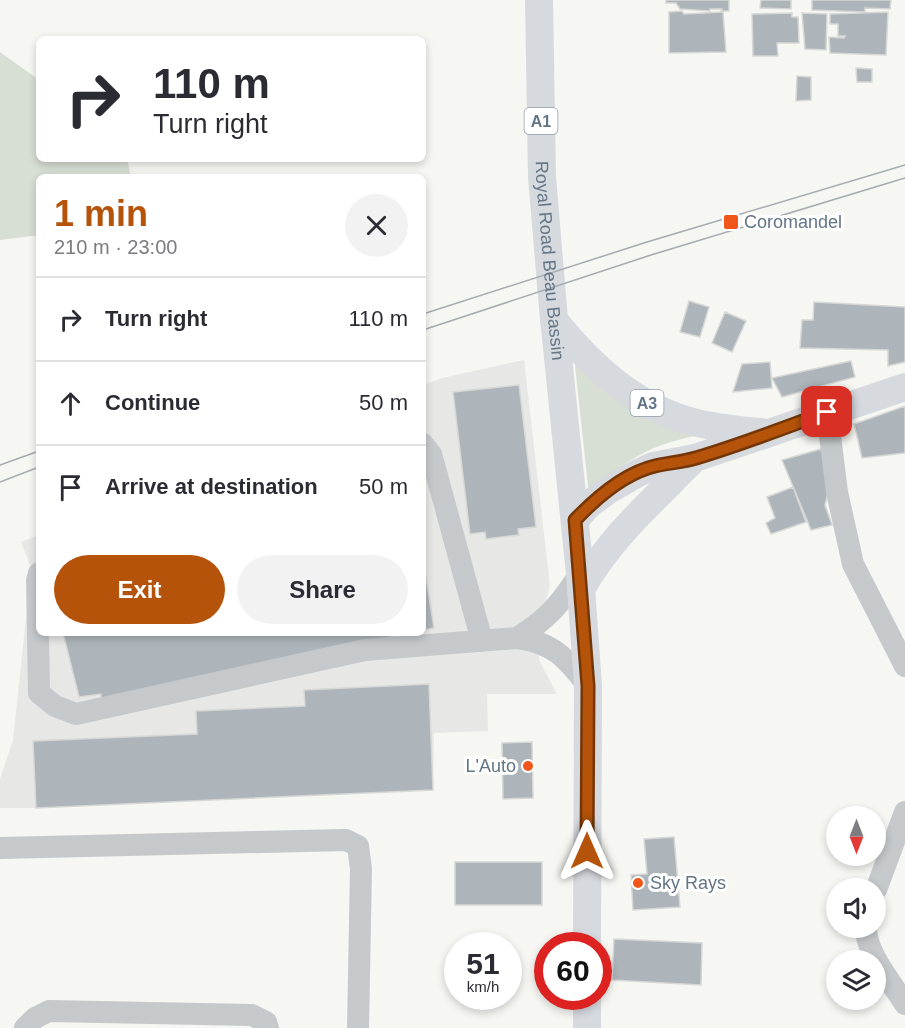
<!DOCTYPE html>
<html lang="en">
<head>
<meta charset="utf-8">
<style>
	body { margin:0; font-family:Arial,sans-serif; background:#f2f2f3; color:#2b2b33; height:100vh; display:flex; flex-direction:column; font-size:22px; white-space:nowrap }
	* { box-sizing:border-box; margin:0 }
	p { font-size:20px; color:#7c7c81 }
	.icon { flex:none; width:33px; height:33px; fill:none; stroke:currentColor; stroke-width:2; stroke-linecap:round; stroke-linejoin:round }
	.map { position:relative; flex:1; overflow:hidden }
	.sheet { position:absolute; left:36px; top:174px; width:390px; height:462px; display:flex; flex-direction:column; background:#fff; border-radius:9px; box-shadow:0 3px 9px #0003 }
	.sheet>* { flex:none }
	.top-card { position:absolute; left:36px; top:36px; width:390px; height:126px; border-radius:9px; box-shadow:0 3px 9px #0003; background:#fff; color:#2b2b33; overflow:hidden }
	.needle { width:39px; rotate:180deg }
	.tools { position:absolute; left:826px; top:806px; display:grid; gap:12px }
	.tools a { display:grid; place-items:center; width:60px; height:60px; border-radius:50%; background:#fff; box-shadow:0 3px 9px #0003; font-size:30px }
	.speed { position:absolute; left:444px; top:932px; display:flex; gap:12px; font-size:30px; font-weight:700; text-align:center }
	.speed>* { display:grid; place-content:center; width:78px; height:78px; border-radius:50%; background:#fff; box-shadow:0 3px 9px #0003; line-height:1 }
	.speed small { font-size:15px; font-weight:400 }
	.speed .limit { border:9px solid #d22; background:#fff; color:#111 }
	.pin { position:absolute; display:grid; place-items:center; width:51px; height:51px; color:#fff; margin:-26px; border-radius:12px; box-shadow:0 3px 9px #0006 }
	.me { position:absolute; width:66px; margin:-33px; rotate:0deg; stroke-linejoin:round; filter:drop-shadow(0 0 4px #0008) }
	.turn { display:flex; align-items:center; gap:21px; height:126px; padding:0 18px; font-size:27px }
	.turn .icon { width:78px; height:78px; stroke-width:2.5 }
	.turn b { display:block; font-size:42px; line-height:51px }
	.round { display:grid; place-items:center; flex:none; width:63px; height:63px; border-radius:32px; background:#f2f2f3 }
	.head { display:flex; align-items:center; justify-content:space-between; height:102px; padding:0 18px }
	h1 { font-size:36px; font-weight:800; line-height:45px; color:#b45309 }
	.action { display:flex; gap:12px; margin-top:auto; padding:12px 18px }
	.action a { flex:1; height:69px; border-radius:36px; background:#b45309; color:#fff; font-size:24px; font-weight:800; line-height:69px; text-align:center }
	.action a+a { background:#f2f2f3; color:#2b2b33 }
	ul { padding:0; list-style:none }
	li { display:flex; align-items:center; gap:18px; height:84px; padding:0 18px; border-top:2px solid #e1e1e2 }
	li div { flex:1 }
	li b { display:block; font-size:22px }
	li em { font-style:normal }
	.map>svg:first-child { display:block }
</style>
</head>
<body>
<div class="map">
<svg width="905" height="1028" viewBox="0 0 905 1028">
	<rect width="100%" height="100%" fill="#f6f6f2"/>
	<path fill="#e7e8e6" d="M524 360 550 586 544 609 536 618 539 660 557 694H487L488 731 434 733 433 790 36 808H0V779L13 740 26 618 39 588 21 542 39 535V633H423V385L442 378Z"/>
	<path fill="#d7ded3" d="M0 52 39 80V159H127L131 177H39V235L0 240Z
		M575 365 703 434C651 445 627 457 589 495Z"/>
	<path fill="#adb5bb" stroke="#d7d7d5" stroke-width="1.5" d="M666 0H729V11H721L722 9H710V11L680 9 676 3H666Z
		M761 0H791V9L760 8Z
		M812 0H891L890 9 865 8V12L812 10Z
		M682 11 684 14 723 12 726 52 669 53V12Z
		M888 12 886 55 830 53 829 37 844 38 845 36H838V24H830V14Z
		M792 13V17H798L799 43H777L778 56H753L752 14Z
		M802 13 827 14 826 50 805 49Z
		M856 68 872 69V82H857Z
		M797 76 811 77V100L796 101Z
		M689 301 709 307 700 337 680 332Z
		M814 302 905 307V362L888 366V350L800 348 802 320H813Z
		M725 312 746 321 732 352 712 343Z
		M851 361 855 377 782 397 772 378Z
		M770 362 772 388 733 392 742 364Z
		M519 385 536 527 518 529 519 535 486 539 485 532 470 534 453 392Z
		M905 406V453L862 458 854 424Z
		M828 447 830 484 825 505 832 525 811 530 782 460Z
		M793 487 806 522 771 534 766 523 775 518 767 497Z
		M423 559 434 628 423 630Z
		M63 633H410L101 699V694L79 697Z
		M429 684 433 790 36 808 33 741 197 734 196 711 305 706 304 690Z
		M532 742 533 798 503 799 502 743Z
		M674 837 680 907 633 910 631 875 647 874 644 839Z
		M455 862H542V905H455Z
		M614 939 702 943 701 985 612 980Z"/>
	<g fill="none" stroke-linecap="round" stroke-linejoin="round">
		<path stroke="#c5c9cc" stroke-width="22" d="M827 412 837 492 853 564 905 666
			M423 444 431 454 482 641
			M39 573 37 580 39 693 55 706 76 714 365 650 517 638C553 642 567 659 588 686
			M517 638C549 618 559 605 580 574
			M0 848 346 840 358 846 361 869 358 1028
			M876 890 905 812
			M866 927C865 952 892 983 905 1004
			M25 1028 35 1018 49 1011 252 1015 266 1022 268 1028"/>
		<g stroke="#d6dadf" stroke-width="28">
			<path id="s1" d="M539 0 542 177 553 308 580 574 588 686 587 945"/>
			<path d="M554 320C592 367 636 408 697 423 718 428 739 430 761 432"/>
			<path d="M575 520 588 505 610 489 636 474 653 466 695 458 905 387"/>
			<path d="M581 589C603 550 633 519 665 488 675 478 684 468 695 458"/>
			<path d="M587 1028V996"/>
		</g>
		<path stroke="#a5abb1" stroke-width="1.5" d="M423 314 647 242 905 165
			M423 330 651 255 905 178
			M0 465 39 451
			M0 482 39 467"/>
	</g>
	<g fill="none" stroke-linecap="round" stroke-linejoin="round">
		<g stroke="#753606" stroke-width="15">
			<path id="route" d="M587 851 588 686 575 520C596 498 625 473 655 466 668 463 683 462 696 458 740 445 784 428 827 412"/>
		</g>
		<use href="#route" stroke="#b45309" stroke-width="10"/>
	</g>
	<g fill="#f05519" stroke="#fff" stroke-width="2">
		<rect x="723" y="214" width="16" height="16" rx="3"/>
		<circle cx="528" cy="766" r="6"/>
		<circle cx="638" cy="883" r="6"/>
	</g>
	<g text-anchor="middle" stroke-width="6" stroke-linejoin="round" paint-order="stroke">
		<g fill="#fff" stroke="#929eaa" stroke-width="1.5">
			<rect x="524.5" y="108" width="33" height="26" rx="4.5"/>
			<rect x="630.5" y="390" width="33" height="26" rx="4.5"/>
		</g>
		<g font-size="16" font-weight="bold" fill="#637586">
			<text x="541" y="127">A1</text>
			<text x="647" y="409">A3</text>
		</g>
		<g font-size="18" fill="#637586" stroke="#fff" text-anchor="start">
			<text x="744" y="228">Coromandel</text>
			<text x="516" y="772" text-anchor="end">L'Auto</text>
			<text x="650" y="889">Sky Rays</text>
		</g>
		<g font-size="18" fill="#637586" stroke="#fff">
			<text dy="6" stroke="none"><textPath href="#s1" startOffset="261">Royal Road Beau Bassin</textPath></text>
		</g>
	</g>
</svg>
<div class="tools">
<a><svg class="needle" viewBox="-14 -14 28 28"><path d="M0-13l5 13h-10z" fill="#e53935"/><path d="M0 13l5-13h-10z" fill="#7c7c81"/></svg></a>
<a><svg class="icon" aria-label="sound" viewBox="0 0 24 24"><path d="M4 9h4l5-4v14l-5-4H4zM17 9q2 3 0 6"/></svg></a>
<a><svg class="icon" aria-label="layers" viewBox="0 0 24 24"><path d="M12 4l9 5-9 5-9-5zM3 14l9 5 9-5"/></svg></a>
</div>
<div class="speed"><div>51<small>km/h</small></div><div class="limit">60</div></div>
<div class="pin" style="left:827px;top:412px;background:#d93025"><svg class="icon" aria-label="arrive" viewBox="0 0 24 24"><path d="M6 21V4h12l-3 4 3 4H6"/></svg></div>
<svg class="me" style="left:587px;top:851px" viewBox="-20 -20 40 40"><path d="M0-17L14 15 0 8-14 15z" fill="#b45309" stroke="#fff" stroke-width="4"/></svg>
<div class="top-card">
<div class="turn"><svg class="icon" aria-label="right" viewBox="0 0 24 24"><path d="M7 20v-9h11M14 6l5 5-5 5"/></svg><div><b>110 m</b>Turn right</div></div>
</div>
<section class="sheet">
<div class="head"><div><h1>1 min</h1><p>210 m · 23:00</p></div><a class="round"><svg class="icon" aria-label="close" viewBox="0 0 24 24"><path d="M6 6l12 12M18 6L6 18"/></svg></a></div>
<ul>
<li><svg class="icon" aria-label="right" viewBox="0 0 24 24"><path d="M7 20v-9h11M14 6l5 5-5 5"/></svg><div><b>Turn right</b></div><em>110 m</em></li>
<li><svg class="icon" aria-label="ahead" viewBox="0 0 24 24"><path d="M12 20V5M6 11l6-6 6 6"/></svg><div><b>Continue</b></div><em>50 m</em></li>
<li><svg class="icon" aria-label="arrive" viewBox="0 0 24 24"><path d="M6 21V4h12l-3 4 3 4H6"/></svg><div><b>Arrive at destination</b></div><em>50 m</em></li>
</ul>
<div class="action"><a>Exit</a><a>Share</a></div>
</section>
</div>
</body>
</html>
